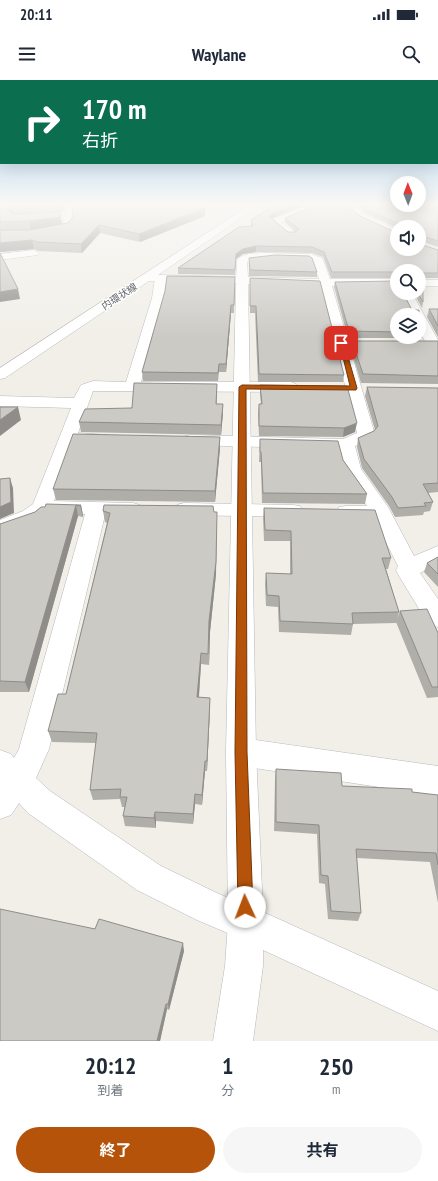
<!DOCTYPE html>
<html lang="ja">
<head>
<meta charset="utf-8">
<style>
	body { margin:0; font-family:"PT Sans Narrow","Noto Sans JP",sans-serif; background:#f6f6f7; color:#1f2937; height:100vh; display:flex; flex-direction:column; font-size:15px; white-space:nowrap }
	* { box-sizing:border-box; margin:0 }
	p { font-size:13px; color:#747a83 }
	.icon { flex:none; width:22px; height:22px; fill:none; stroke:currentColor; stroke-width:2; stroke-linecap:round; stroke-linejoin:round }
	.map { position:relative; height:961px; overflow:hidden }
	.side { display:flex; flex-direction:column; background:#fff; flex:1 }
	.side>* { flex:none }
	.banner { position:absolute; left:0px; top:0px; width:438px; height:84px; box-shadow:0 4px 16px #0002; background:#0b6e4f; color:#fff; overflow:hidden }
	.needle { width:26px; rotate:359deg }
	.buttons { position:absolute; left:390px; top:96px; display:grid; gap:8px }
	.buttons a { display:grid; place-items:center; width:36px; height:36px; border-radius:50%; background:#fff; box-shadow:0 4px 16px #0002; font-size:20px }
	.pin { position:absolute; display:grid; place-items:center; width:34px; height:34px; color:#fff; margin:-17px; border-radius:8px; box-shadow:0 2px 6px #0006 }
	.me { position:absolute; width:44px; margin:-22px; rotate:358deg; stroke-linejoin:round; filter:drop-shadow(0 0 3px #0008) }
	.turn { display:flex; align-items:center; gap:14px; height:84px; padding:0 16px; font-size:18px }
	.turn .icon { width:52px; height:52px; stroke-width:2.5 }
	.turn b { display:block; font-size:28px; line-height:34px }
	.eta { display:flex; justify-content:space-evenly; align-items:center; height:68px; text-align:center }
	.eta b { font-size:24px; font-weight:700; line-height:28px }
	.action { display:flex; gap:8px; margin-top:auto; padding:8px 16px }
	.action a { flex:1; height:46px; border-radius:24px; background:#b45309; color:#fff; font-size:16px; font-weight:700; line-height:46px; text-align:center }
	.action a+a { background:#f6f6f7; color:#1f2937 }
	.status { display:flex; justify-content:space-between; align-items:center; height:28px; padding:0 20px; background:#fff; direction:ltr }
	.status svg { height:11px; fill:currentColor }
	header { display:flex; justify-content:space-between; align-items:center; height:52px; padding:0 16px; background:#fff; font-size:18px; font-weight:700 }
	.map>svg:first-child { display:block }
</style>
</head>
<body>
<div class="status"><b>20:11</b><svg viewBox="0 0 49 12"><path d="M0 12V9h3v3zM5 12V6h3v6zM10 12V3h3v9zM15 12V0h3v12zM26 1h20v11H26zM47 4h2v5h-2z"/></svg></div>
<header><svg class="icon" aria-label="menu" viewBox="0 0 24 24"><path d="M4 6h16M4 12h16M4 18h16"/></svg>Waylane<svg class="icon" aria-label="search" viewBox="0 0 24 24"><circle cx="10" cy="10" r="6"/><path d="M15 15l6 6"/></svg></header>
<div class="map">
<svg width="438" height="961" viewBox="0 0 438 961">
	<rect width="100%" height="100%" fill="#f1efe8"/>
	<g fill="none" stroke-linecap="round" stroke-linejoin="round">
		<g stroke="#b5b8bc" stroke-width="1">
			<path id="minor" d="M66 123H74L70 149 31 157 0 158V152L31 151 63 146Z
				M174 123H242L246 126 242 129 171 128 170 126Z
				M315 123H327L282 142 295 152 297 154 295 156H289L271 141 273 139Z
				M349 123H357L361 132 364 134 397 150V157L358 138 353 133Z
				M34 170 39 173 38 175 0 180V174Z
				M266 173 311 174 322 178 323 180 330 199H397V205L332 206 375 355 372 359 355 366 361 389 388 427 414 476 438 466V483L420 493 438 519V547L429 545 399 496 396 490 398 486 374 439 346 438 339 437 336 432 339 427 346 426H367L343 389 338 369 191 365 185 364 182 360 185 356 191 355 343 359 357 353 320 206C294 206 264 209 238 202L236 200 237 180C243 173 257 173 266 173ZM266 179 309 180 313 182 319 199 248 197 247 182Z
				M161 195 165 196 167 198 164 218 141 302H291L296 304 299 307 296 310 291 312 93 311 78 353 108 355 111 359 108 363 102 364 74 363 54 421 133 423 140 425 143 429 140 433 133 435H105L49 669 36 698 50 711 161 786 219 814 259 830 264 843 259 856 246 861 197 840 137 810 28 733 19 723 11 735 0 739V670L11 674 14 678 19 669 85 434 47 433 37 441 0 455V440L23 431 33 424 71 328 0 326V316L74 318 81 305 93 301 126 302 152 218 155 198 157 196Z
				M419 200H438V206H419Z
				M400 213H412L438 260V267L433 268 428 267 419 250V235H412Z
				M184 423 293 425 300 426 303 431 300 436 293 437 184 435 177 433 174 429 177 425Z
				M241 658 438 686V716L241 686 231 682 226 672 231 662Z"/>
		</g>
		<g stroke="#b5b8bc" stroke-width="1">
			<path id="tertiary" d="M253 123H263L158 195 242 197 246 198 248 200 256 672 263 832 438 911V951L263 870V886L253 961H213L225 886 228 843 226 672 236 203 149 201 5 298 0 299V288Z"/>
		</g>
		<use href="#minor" fill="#fff" fill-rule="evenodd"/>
		<use href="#tertiary" fill="#fff" fill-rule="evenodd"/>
	</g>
	<path fill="#afaea9" d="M0 123H66L63 132 14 134H13L62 141V144L205 136 140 162 100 153 82 173 38 171 34 169 0 172Z
		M75 123H158L76 124Z
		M277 123H311L272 138 288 152H296L285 142V138L352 129 397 169 438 170V198H419L397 191V198H331L323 177 312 173 256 172 243 174 236 179 235 195 178 194V188L251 146V140Z
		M358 123H397L438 126V167L419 160V147H397V148L365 133Z
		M249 178 317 192V197L249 196Z
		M235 197 234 233H231L226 292H219L218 301H143L142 292Z
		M250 198 344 295 343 302H258L255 233H250Z
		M335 202 397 235V257H419V244L423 252 422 258H348L334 207Z
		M414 213H419L423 222 422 228Z
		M429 229H438V257L427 237Z
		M352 261H438V304L361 303 351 269Z
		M217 304 216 324 223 333 221 355 81 352 79 342Z
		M260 305 355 352 343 357 259 356 258 334 259 324H261L260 314Z
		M367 307 438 308V412L428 413 433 422 430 431 424 432 423 435 395 437 389 426 362 388 357 367 358 358 374 351 375 350 365 316Z
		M220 357V368L215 422 56 420 53 409Z
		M260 359 343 380 367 414 365 424 262 423 261 382H259Z
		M81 425 83 435V437L78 436 29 612H0V444L35 432 41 427Z
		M104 425 216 494 210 552 209 585 201 584 199 617 210 618V628L207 691H205L202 725 195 724 193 744 156 741V748L125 746 123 736 125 727H122L120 719 93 720 90 710 96 663 52 662 48 651 66 614 107 443 105 442 103 431Z
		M264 428 391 478 388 489H386L399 532 396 543 353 544 351 555 279 552 278 527 266 526 265 504 266 493 290 494V461H264L263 438Z
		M438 477V507L424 492 427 483Z
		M400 531 438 553V617L427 618 396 542Z
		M276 689 342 706 438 715V823L430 782 357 778 361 833 358 841 328 839 325 804 319 803 317 754 274 751 275 699Z
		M184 871 169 930 167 929 160 961H0Z"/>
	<path fill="#8f8d8a" d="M62 123H66L63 132 61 124Z
		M299 123H311L272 138 270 140V135L273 133Z
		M13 126 14 134 9 139 7 130Z
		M205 128V136L140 162 139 154Z
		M60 132 62 145 31 150 29 141Z
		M99 145 100 153 82 173 81 164Z
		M32 160 34 169 0 172V163Z
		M256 166V172L243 174 236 179 235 195 236 174 243 169Z
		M18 209 20 219 0 222V212Z
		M231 225V233L226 292V284Z
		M217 304V314L216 333V324Z
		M223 324V333L221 355V345Z
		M18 327 21 340 0 356V340Z
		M357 343 355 352 343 357 344 348Z
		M220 357V368L215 422V411Z
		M10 398 13 408 14 433 0 439V427Z
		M76 425 78 436 29 612 25 602Z
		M81 425 83 435V437L80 426Z
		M217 443 216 494 210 552 209 585V541Z
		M201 573V584L198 628 197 617Z
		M210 618V628L207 691V681Z
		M205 681V691L202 725V715Z
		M195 714V724L193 744V734Z
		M155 732 156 741V748L154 738Z
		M183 863 184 871 169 930 168 924Z
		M166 924 167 929 160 961H157Z"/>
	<path fill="#cccac5" stroke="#8f8d8a" d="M0 123H62L61 124 13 126 7 130 13 134 60 132V137L29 141 0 142Z
		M204 123 205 128 139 154 99 145 81 164 37 162 32 160 0 163V150H29L67 143 72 139 73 126Z
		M277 123H299L273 133 270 135V137L288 152H295L299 149 285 138 320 123H350L352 129 358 135 397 153V169H419V164L438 170V193H420L419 199V191H397V192H332L324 172 312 167 256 166 243 169 236 174 235 190 178 188 239 147 253 146 251 140Z
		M362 123H397V125H419V123H423L438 126V161L419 155V160V147H398L399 144 365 128Z
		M0 173 18 209 0 212Z
		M275 175 309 176 312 178 317 192 250 190 249 178Z
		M167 196 235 197 234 225H231L226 284H219L218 293 142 292 165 211Z
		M250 198 320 201 344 295 259 294 256 226H250Z
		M419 200 423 202V222L418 213H419Z
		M397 201V213H403L412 230H419V235H397V252L349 251 335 202Z
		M429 229H438V246Z
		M419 244 423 252H419Z
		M352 261H438V296L363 294Z
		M134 303 217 304 216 324H223L221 345 79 342 85 329 132 328Z
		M260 305 347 306 357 343 344 348 259 346V324H262Z
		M367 307 438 308V403L423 404 433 422 424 423 426 426 398 428 392 417 364 379 358 358 374 351 378 346Z
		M0 327H18L0 340Z
		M73 354 220 357 215 411 53 409Z
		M260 359 338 361 343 380 367 414 263 413 261 372H260Z
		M10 398 11 422 0 427V399Z
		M46 424 81 425 80 426 76 425 25 602 0 601V444L35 432 41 427H45Z
		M104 425 213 426 214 432H217L216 482 209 541 208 574 201 573 197 617 210 618 207 681H205L202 715 195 714 193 734 155 732 154 738 123 736 127 717H120L121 709 90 710 97 653 48 651 58 614H66L110 433 103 431Z
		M264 428 375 430 391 478H382L399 532 352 533 353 544 280 541 279 516 267 515 266 493 292 494 291 451 265 450Z
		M438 477V494L427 483Z
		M427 529 438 553V607H432L400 531Z
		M276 689 341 693 342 706 412 709V712L438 715V785L436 773 356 769 361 833 331 831 328 796 321 795 319 745 276 742Z
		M0 829 95 849 99 839 183 863 168 924H166L157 961H0Z"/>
	<linearGradient id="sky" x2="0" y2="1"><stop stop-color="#8fc3f1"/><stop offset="0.48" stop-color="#f9f8f5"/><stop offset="1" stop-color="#f9f8f5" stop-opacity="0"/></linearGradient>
	<rect width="438" height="258" fill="url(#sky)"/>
	<path fill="#b45309" stroke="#753606" d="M339 261 344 263 357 308 356 310 246 309 247 672 253 827 250 832 245 834 240 832 238 827 235 672 239 307 242 305 350 306Z"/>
	<g text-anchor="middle" stroke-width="3" stroke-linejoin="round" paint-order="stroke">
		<g font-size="10" fill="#5f6368" stroke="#fff">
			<text transform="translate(119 216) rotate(-33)" y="4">内環状線</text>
		</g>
	</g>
</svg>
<div class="buttons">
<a><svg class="needle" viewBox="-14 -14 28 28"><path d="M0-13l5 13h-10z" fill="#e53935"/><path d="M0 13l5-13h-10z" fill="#747a83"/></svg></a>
<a><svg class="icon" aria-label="sound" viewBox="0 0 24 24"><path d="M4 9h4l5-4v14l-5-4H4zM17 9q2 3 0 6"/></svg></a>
<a><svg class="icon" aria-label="search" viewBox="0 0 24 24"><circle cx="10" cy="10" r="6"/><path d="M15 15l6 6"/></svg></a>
<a><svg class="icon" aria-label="layers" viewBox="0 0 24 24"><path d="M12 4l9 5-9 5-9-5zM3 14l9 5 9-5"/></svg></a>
</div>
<div class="pin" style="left:341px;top:263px;background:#d93025"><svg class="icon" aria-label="arrive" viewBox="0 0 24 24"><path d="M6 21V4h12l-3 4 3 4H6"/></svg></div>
<svg class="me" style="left:245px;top:827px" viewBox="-20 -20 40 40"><circle r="19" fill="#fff"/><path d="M0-13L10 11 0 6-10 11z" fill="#b45309"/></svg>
<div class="banner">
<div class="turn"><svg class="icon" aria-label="right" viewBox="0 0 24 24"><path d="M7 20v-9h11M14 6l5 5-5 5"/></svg><div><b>170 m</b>右折</div></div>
</div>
</div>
<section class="side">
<div class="eta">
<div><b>20:12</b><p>到着</p></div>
<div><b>1</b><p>分</p></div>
<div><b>250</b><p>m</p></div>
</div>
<div class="action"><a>終了</a><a>共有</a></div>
</section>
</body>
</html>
